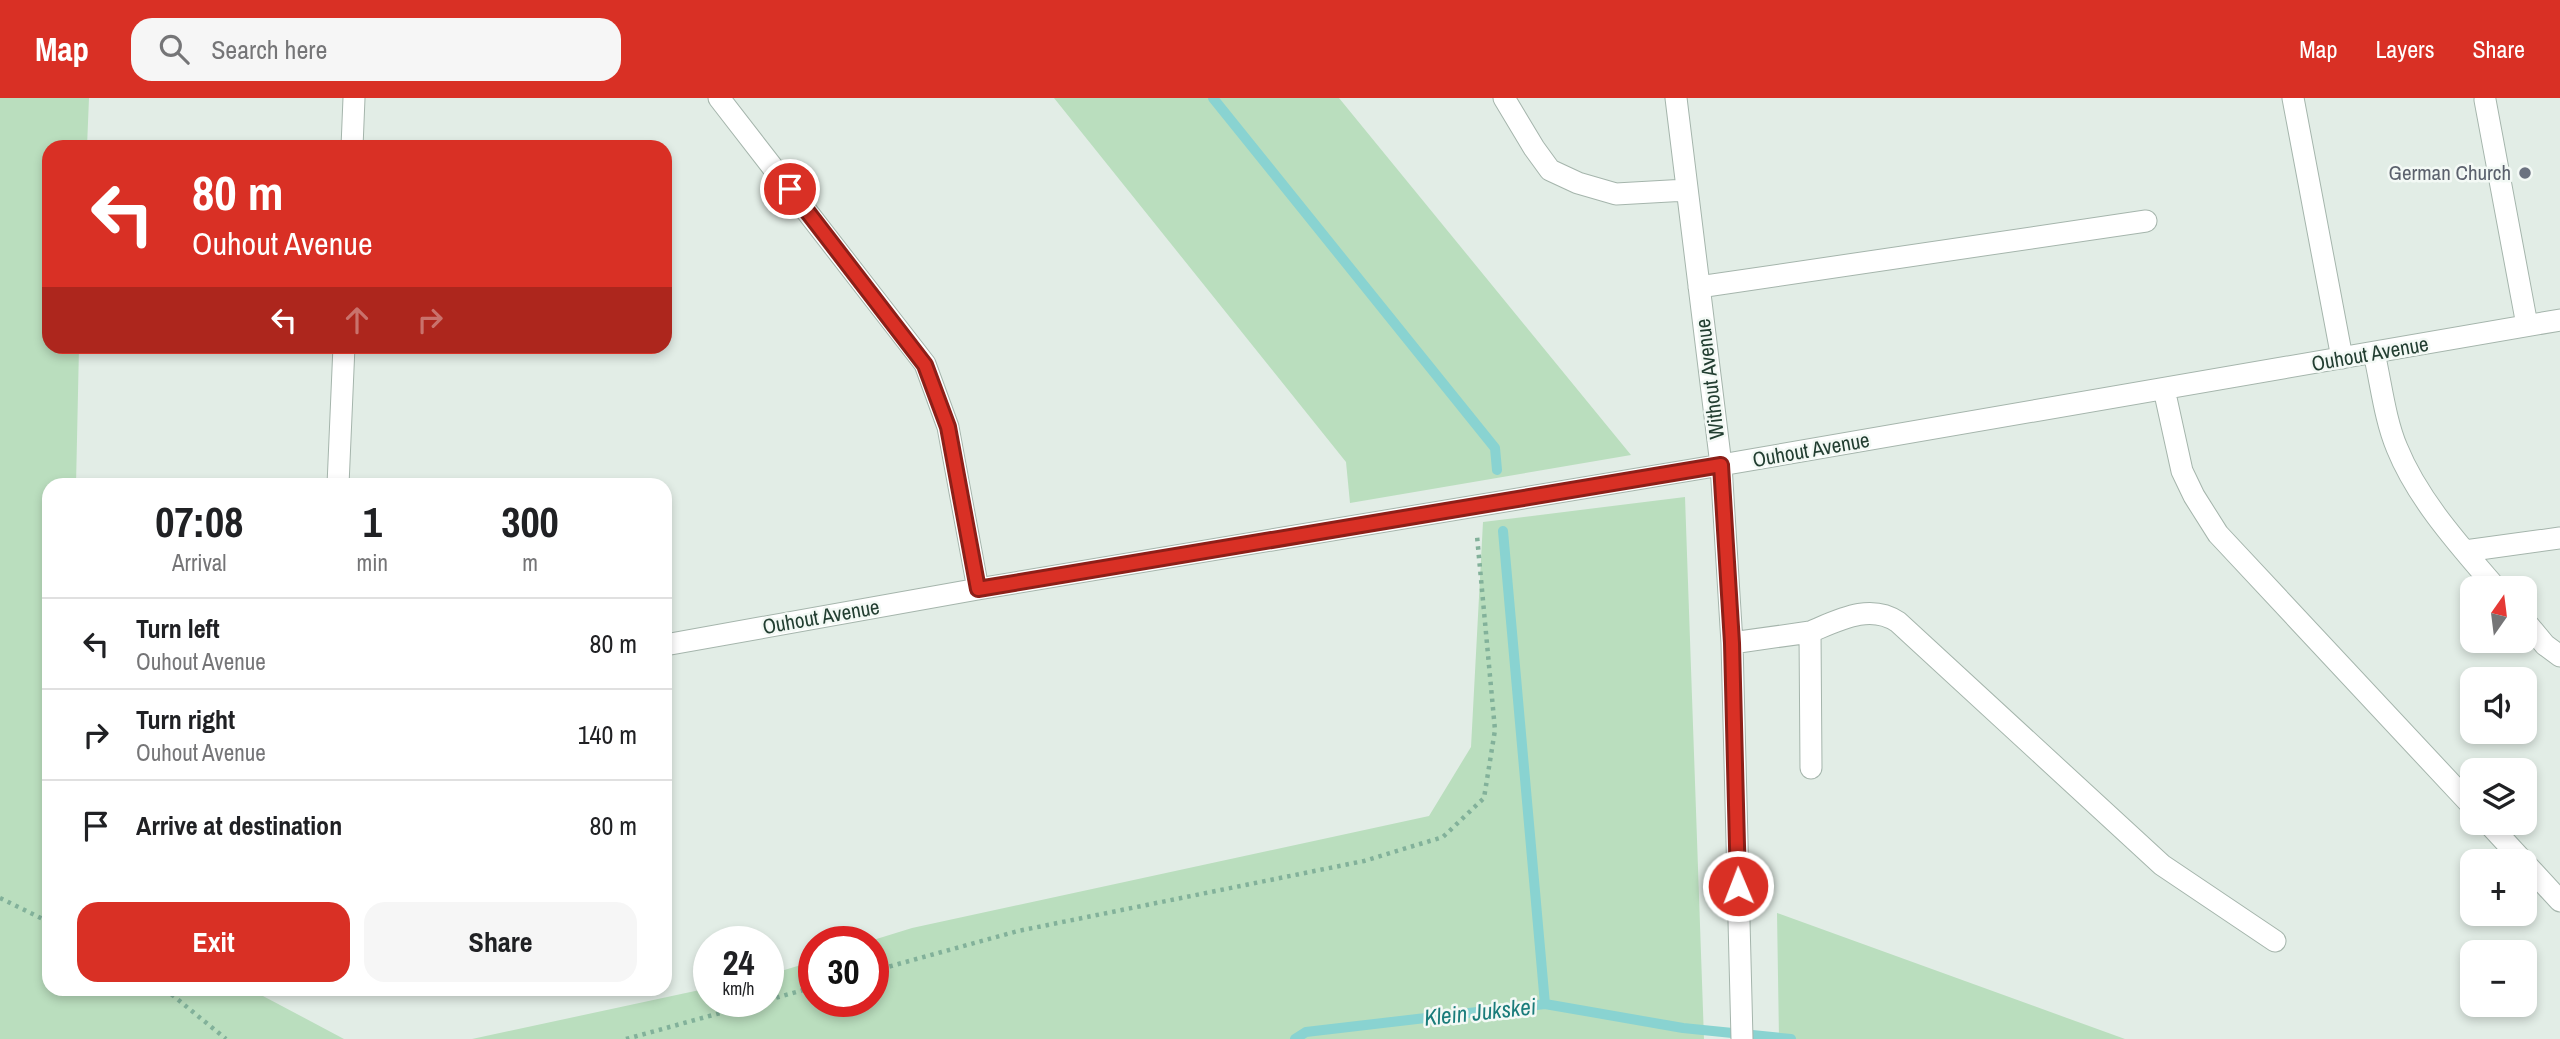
<!DOCTYPE html>
<html lang="en">
<head>
<meta charset="utf-8">
<style>
	body { margin:0; font-family:"Archivo Narrow",sans-serif; background:#f6f6f6; color:#202124; height:100vh; display:flex; flex-direction:column; font-size:26px; white-space:nowrap }
	* { box-sizing:border-box; margin:0 }
	p { font-size:23px; color:#757577 }
	.icon { flex:none; width:38px; height:38px; fill:none; stroke:currentColor; stroke-width:2; stroke-linecap:round; stroke-linejoin:round }
	.map { position:relative; flex:1; overflow:hidden }
	.sheet { position:absolute; left:42px; top:380px; width:630px; height:518px; display:flex; flex-direction:column; background:#fff; border-radius:21px; box-shadow:0 4px 10px #0003 }
	.sheet>* { flex:none }
	.guide { position:absolute; left:42px; top:42px; width:630px; height:214px; border-radius:21px; box-shadow:0 4px 10px #0003; background:#d93025; color:#fff; overflow:hidden }
	.needle { width:46px; rotate:14deg }
	.fabs { position:absolute; left:2460px; top:478px; display:grid; gap:14px }
	.fabs a { display:grid; place-items:center; width:77px; height:77px; border-radius:14px; background:#fff; box-shadow:0 4px 10px #0003; font-size:35px }
	.speed { position:absolute; left:693px; top:828px; display:flex; gap:14px; font-size:35px; font-weight:700; text-align:center }
	.speed>* { display:grid; place-content:center; width:91px; height:91px; border-radius:50%; background:#fff; box-shadow:0 4px 10px #0003; line-height:1 }
	.speed small { font-size:18px; font-weight:400 }
	.speed .limit { border:10px solid #d22; background:#fff; color:#111 }
	.pin { position:absolute; display:grid; place-items:center; width:60px; height:60px; color:#fff; margin:-30px; border:4px solid #fff; border-radius:50%; box-shadow:0 2px 7px #0007 }
	.me { position:absolute; width:77px; margin:-38px; rotate:359deg; stroke-linejoin:round; filter:drop-shadow(0 0 5px #0008) }
	.turn { display:flex; align-items:center; gap:24px; height:147px; padding:0 35px; font-size:32px }
	.turn .icon { width:91px; height:91px; stroke-width:2.5 }
	.turn b { display:block; font-size:49px; line-height:60px }
	.lanes { display:flex; align-items:center; height:66px; padding:0 35px; background:#0003; justify-content:center; gap:35px; direction:ltr }
	.lanes .off { opacity:.35 }
	.eta { display:flex; justify-content:space-evenly; align-items:center; height:119px; text-align:center }
	.eta b { font-size:42px; font-weight:700; line-height:49px }
	.primary-button { display:flex; gap:14px; margin-top:auto; padding:14px 35px }
	.primary-button a { flex:1; height:80px; border-radius:21px; background:#d93025; color:#fff; font-size:28px; font-weight:700; line-height:80px; text-align:center }
	.primary-button a+a { background:#f6f6f6; color:#202124 }
	ul { padding:0; list-style:none }
	li { display:flex; align-items:center; gap:21px; height:91px; padding:0 35px; border-top:2px solid #e0e0e0 }
	li div { flex:1 }
	li b { display:block; font-size:26px }
	li em { font-style:normal }
	header { display:flex; align-items:center; gap:42px; box-sizing:border-box; height:98px; padding:0 35px; background:#d93025; color:#fff }
	header strong { font-size:33px }
	nav { display:flex; gap:38px; margin-inline-start:auto; font-size:24px }
	.search { width:490px; height:63px; background:#f6f6f6; display:flex; align-items:center; gap:18px; box-sizing:border-box; padding:0 24px; border-radius:21px; color:#757577; font-size:26px }
	.map>svg:first-child { display:block }
</style>
</head>
<body>
<header>
<strong>Map</strong>
<div class="search"><svg class="icon" aria-label="search" viewBox="0 0 24 24"><circle cx="10" cy="10" r="6"/><path d="M15 15l6 6"/></svg>Search here</div>
<nav><a>Map</a><a>Layers</a><a>Share</a></nav>
</header>
<div class="map">
<svg width="2560" height="941" viewBox="0 0 2560 941">
	<rect width="100%" height="100%" fill="#e2ede6"/>
	<path fill="#badebe" d="M0 0H89L87 49H49V248L79 249 76 387H49V891H250L344 941H0Z
		M1054 0H1339L1631 357 1350 405 1346 364Z
		M1685 399 1704 941H472L709 890V903H768V877L814 863V903H873V844L870 843 912 830 1429 718 1471 649 1483 424Z
		M1777 815 2125 941H1779Z"/>
	<g fill="none" stroke-linecap="round" stroke-linejoin="round">
		<path stroke="#89d3d1" stroke-width="10" d="M1213 0 1495 350 1497 372
			M1503 433 1545 906
			M1295 941 1306 934 1545 906 1683 930 1791 941"/>
		<g stroke="#a5b5ac" stroke-width="23">
			<path id="minor" d="M719 0 925 266 948 329 978 491
				M1504 0 1534 50 1550 72 1578 85 1616 96 1687 92
				M1676 0 1721 367 1732 545 1742 941
				M2293 0 2342 260
				M2485 2 2527 227
				M352 49 354 0
				M1699 189 2146 123
				M2374 255C2381 285 2385 322 2397 350 2418 402 2460 448 2496 490
				M2164 291 2182 373 2194 398 2218 436 2473 709
				M338 387 344 248
				M2465 453 2560 440
				M2525 523 2545 547 2560 558
				M1732 545 1810 534
				M665 547 978 491 1721 367 2560 222
				M1811 670 1810 534C1839 522 1870 505 1898 524L2162 767 2275 843
				M2487 724 2523 763
				M2525 765 2560 803"/>
		</g>
		<path stroke="#82b19a" stroke-width="4.5" stroke-dasharray="3.5 5" stroke-linecap="butt" d="M0 800 49 824
			M873 873 1018 833 1364 763 1443 739 1484 700 1495 632 1477 438
			M165 891 226 941
			M768 902 814 889
			M626 941 764 903"/>
		<use href="#minor" stroke="#fff" stroke-width="21"/>
	</g>
	<g fill="none" stroke-linecap="round" stroke-linejoin="round">
		<g stroke="#8d1f18" stroke-width="18">
			<path id="route" d="M790 91 925 267 948 329 978 491 1721 367 1732 545 1738 788"/>
		</g>
		<use href="#route" stroke="#d93025" stroke-width="12"/>
	</g>
	<circle fill="#6b7280" stroke="#f3f9f5" stroke-width="2.5" cx="2525" cy="75" r="7"/>
	<g text-anchor="middle" stroke-width="5" stroke-linejoin="round" paint-order="stroke">
		<g font-size="21" fill="#5b616d" stroke="#f3f9f5" text-anchor="end">
			<text x="2511" y="82">German Church</text>
		</g>
		<g font-size="21" fill="#223e31" stroke="#f3f9f5">
			<text transform="translate(2370 256) rotate(-10)" y="7">Ouhout Avenue</text>
			<text transform="translate(1710 281) rotate(-97)" y="7">Without Avenue</text>
			<text transform="translate(1811 352) rotate(-10)" y="7">Ouhout Avenue</text>
			<text transform="translate(821 519) rotate(-10)" y="7">Ouhout Avenue</text>
		</g>
		<g font-size="23" font-style="italic" fill="#1a7c7b" stroke="#f3f9f5">
			<text transform="translate(1480 914) rotate(-6)" y="8">Klein Jukskei</text>
		</g>
	</g>
</svg>
<div class="fabs">
<a><svg class="needle" viewBox="-14 -14 28 28"><path d="M0-13l5 13h-10z" fill="#e53935"/><path d="M0 13l5-13h-10z" fill="#757577"/></svg></a>
<a><svg class="icon" aria-label="sound" viewBox="0 0 24 24"><path d="M4 9h4l5-4v14l-5-4H4zM17 9q2 3 0 6"/></svg></a>
<a><svg class="icon" aria-label="layers" viewBox="0 0 24 24"><path d="M12 4l9 5-9 5-9-5zM3 14l9 5 9-5"/></svg></a>
<a>+</a>
<a>−</a>
</div>
<div class="speed"><div>24<small>km/h</small></div><div class="limit">30</div></div>
<div class="pin" style="left:790px;top:91px;background:#d93025"><svg class="icon" aria-label="arrive" viewBox="0 0 24 24"><path d="M6 21V4h12l-3 4 3 4H6"/></svg></div>
<svg class="me" style="left:1738px;top:788px" viewBox="-20 -20 40 40"><circle r="17" fill="#d93025" stroke="#fff" stroke-width="3"/><path d="M0-11L8 9 0 5-8 9z" fill="#fff"/></svg>
<div class="guide">
<div class="turn"><svg class="icon" aria-label="left" viewBox="0 0 24 24"><path d="M17 20v-9H6M10 6l-5 5 5 5"/></svg><div><b>80 m</b>Ouhout Avenue</div></div>
<div class="lanes"><svg class="icon" aria-label="left" viewBox="0 0 24 24"><path d="M17 20v-9H6M10 6l-5 5 5 5"/></svg><svg class="icon off" aria-label="ahead" viewBox="0 0 24 24"><path d="M12 20V5M6 11l6-6 6 6"/></svg><svg class="icon off" aria-label="right" viewBox="0 0 24 24"><path d="M7 20v-9h11M14 6l5 5-5 5"/></svg></div>
</div>
<section class="sheet">
<div class="eta">
<div><b>07:08</b><p>Arrival</p></div>
<div><b>1</b><p>min</p></div>
<div><b>300</b><p>m</p></div>
</div>
<ul>
<li><svg class="icon" aria-label="left" viewBox="0 0 24 24"><path d="M17 20v-9H6M10 6l-5 5 5 5"/></svg><div><b>Turn left</b><p>Ouhout Avenue</p></div><em>80 m</em></li>
<li><svg class="icon" aria-label="right" viewBox="0 0 24 24"><path d="M7 20v-9h11M14 6l5 5-5 5"/></svg><div><b>Turn right</b><p>Ouhout Avenue</p></div><em>140 m</em></li>
<li><svg class="icon" aria-label="arrive" viewBox="0 0 24 24"><path d="M6 21V4h12l-3 4 3 4H6"/></svg><div><b>Arrive at destination</b></div><em>80 m</em></li>
</ul>
<div class="primary-button"><a>Exit</a><a>Share</a></div>
</section>
</div>
</body>
</html>
